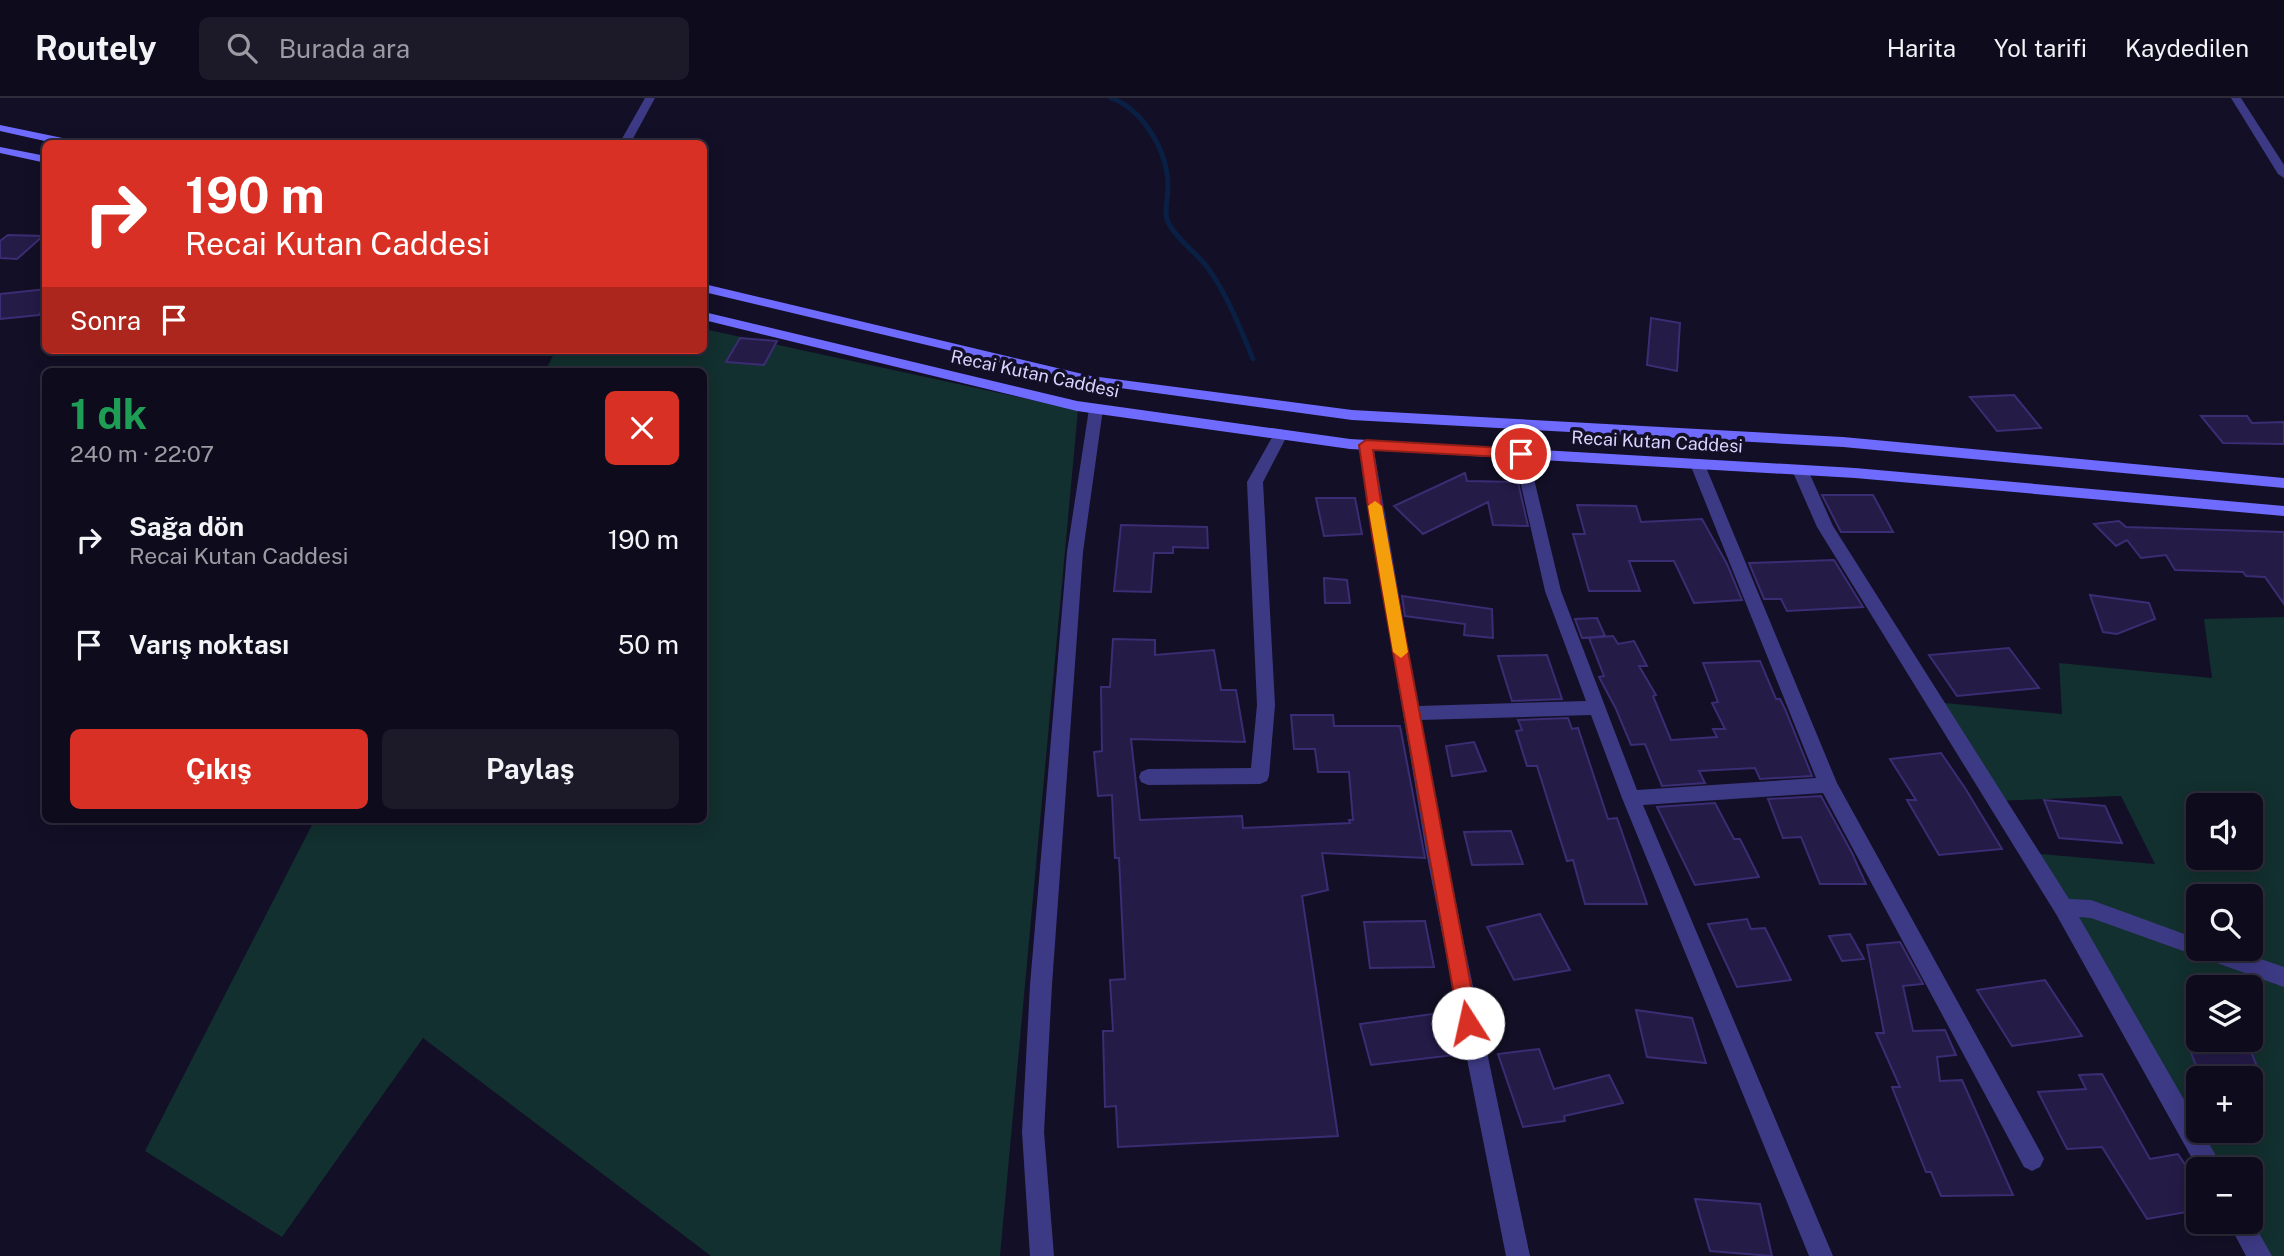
<!DOCTYPE html>
<html lang="tr">
<head>
<meta charset="utf-8">
<style>
	body { margin:0; font-family:"Public Sans",sans-serif; background:#1c1929; color:#f1f3f6; height:100vh; display:flex; flex-direction:column; font-size:26px; white-space:nowrap }
	* { box-sizing:border-box; margin:0 }
	p { font-size:23px; color:#9b9ba3 }
	.icon { flex:none; width:38px; height:38px; fill:none; stroke:currentColor; stroke-width:2; stroke-linecap:round; stroke-linejoin:round }
	.map { position:relative; flex:1; overflow:hidden }
	.drawer { position:absolute; left:42px; top:270px; width:665px; height:455px; display:flex; flex-direction:column; background:#0e0b1c; border-radius:10px; box-shadow:0 4px 18px #0003,0 0 0 2px #2e2b3b }
	.drawer>* { flex:none }
	.hud { position:absolute; left:42px; top:42px; width:665px; height:214px; border-radius:10px; box-shadow:0 4px 18px #0003,0 0 0 2px #2e2b3b; background:#d93025; color:#fff; overflow:hidden }
	.controls { position:absolute; left:2186px; top:695px; display:grid; gap:14px }
	.controls a { display:grid; place-items:center; width:77px; height:77px; border-radius:10px; background:#0e0b1c; box-shadow:0 4px 18px #0003,0 0 0 2px #2e2b3b; font-size:35px }
	.pin { position:absolute; display:grid; place-items:center; width:60px; height:60px; color:#fff; margin:-30px; border:4px solid #fff; border-radius:50%; box-shadow:0 2px 7px #0007 }
	.me { position:absolute; width:77px; margin:-38px; rotate:350deg; stroke-linejoin:round; filter:drop-shadow(0 0 5px #0008) }
	.turn { display:flex; align-items:center; gap:24px; height:147px; padding:0 28px; font-size:32px }
	.turn .icon { width:91px; height:91px; stroke-width:2.5 }
	.turn b { display:block; font-size:49px; line-height:60px }
	.then { display:flex; align-items:center; height:66px; padding:0 28px; background:#0003; gap:14px; font-size:26px }
	.round { display:grid; place-items:center; flex:none; width:74px; height:74px; border-radius:10px; background:#1c1929 }
	.summary { display:flex; align-items:center; justify-content:space-between; height:119px; padding:0 28px }
	h1 { font-size:42px; font-weight:700; line-height:52px; color:#1e9e55 }
	.primary-button { display:flex; gap:14px; margin-top:auto; padding:14px 28px }
	.primary-button a { flex:1; height:80px; border-radius:10px; background:#d93025; color:#fff; font-size:28px; font-weight:700; line-height:80px; text-align:center }
	.primary-button a+a { background:#1c1929; color:#f1f3f6 }
	ul { padding:0; list-style:none }
	li { display:flex; align-items:center; gap:21px; height:105px; padding:0 28px }
	li div { flex:1 }
	li b { display:block; font-size:26px }
	li em { font-style:normal }
	header { display:flex; align-items:center; gap:42px; box-sizing:border-box; height:98px; padding:0 35px; background:#0e0b1c; border-bottom:2px solid #2e2b3b }
	header strong { font-size:33px }
	nav { display:flex; gap:38px; margin-inline-start:auto; font-size:24px }
	.search { width:490px; height:63px; background:#1c1929; display:flex; align-items:center; gap:18px; box-sizing:border-box; padding:0 24px; border-radius:10px; color:#9b9ba3; font-size:26px }
	.map>svg:first-child { display:block }
</style>
</head>
<body>
<header>
<strong>Routely</strong>
<div class="search"><svg class="icon" aria-label="search" viewBox="0 0 24 24"><circle cx="10" cy="10" r="6"/><path d="M15 15l6 6"/></svg>Burada ara</div>
<nav><a>Harita</a><a>Yol tarifi</a><a>Kaydedilen</a></nav>
</header>
<div class="map">
<svg width="2284" height="1158" viewBox="0 0 2284 1158">
	<rect width="100%" height="100%" fill="#130f26"/>
	<path fill="#12302f" fill-rule="evenodd" d="M704 231 1078 312 1000 1158H711L423 940 282 1139 145 1053 315 721H704V273H545L556 252H704Z
		M2284 519V1158H2259L2240 1124H2250V1071H2209L2028 755 2155 766 2121 698 1995 703 1934 604 2062 616 2059 565 2212 580 2204 521ZM2198 707H2250V760H2198ZM2198 798H2250V850H2198ZM2198 889H2250V942H2198ZM2198 980H2250V1032H2198Z"/>
	<g fill="none" stroke-linecap="round" stroke-linejoin="round">
		<path stroke="#0a1f44" stroke-width="5" d="M1111 0C1144 12 1168 54 1168 89 1168 102 1163 115 1169 126 1178 143 1197 155 1208 170 1228 198 1240 230 1253 261"/>
	</g>
	<path fill="#241b47" stroke="#3b2d73" stroke-width="2" d="M8 137 43 138 17 161 0 160V143Z
		M46 191V206L39 217 0 221V196Z
		M1651 220 1680 225 1677 273 1647 267Z
		M740 240 777 243 764 267 726 264Z
		M2014 297 2041 330 1997 333 1970 299Z
		M2201 318H2247L2252 325 2284 324V346L2223 345Z
		M1465 375 1467 383 1518 384 1528 428 1493 427 1488 404 1423 436 1394 408Z
		M1822 397H1873L1893 434H1841Z
		M1316 400H1355L1362 436 1324 438Z
		M1577 407 1636 408 1641 424 1702 421 1727 466 1742 502 1694 505 1674 463H1629L1640 493H1589L1573 436H1585Z
		M2119 423 2126 429 2284 434V506L2265 479 2246 478 2243 474 2175 472 2166 457 2141 460 2127 442 2116 448 2094 426Z
		M1121 427 1207 429 1208 450 1173 449V455H1154L1151 494 1114 493Z
		M1834 462 1863 509 1787 513 1781 501H1764L1749 465Z
		M1324 480 1347 482 1350 505H1325Z
		M2090 497 2149 505 2155 521 2117 536 2103 534Z
		M1402 498 1492 511 1493 540 1464 537 1465 526 1405 518Z
		M1597 520 1605 538 1582 540 1575 521Z
		M1613 538 1618 546 1634 543 1647 568H1639L1656 597 1653 598 1671 642 1717 639 1713 631H1725L1712 605 1718 604 1703 565 1760 563 1776 601H1780L1785 611 1812 678 1760 681 1755 670 1699 673 1705 685 1662 688 1645 646 1631 647 1616 611 1599 579 1604 578 1589 540Z
		M1113 541 1155 542V557L1214 552 1221 592H1236L1245 644 1131 641 1140 722 1242 718 1243 730 1350 725 1349 722H1353L1349 674H1318L1315 651H1294L1291 617H1333L1334 628H1400L1425 760 1322 755 1328 792 1302 798 1338 1038 1118 1049 1116 1008 1105 1009 1103 933H1113L1110 882 1125 881 1119 760H1115L1112 697 1098 698 1094 654 1102 653 1101 589H1110Z
		M2009 550 2039 590 1957 598 1929 557Z
		M1547 557 1562 601 1512 603 1498 558Z
		M1568 620 1572 631 1578 630 1608 721 1617 720 1647 806H1585L1573 762 1567 763 1537 668H1527L1516 633 1522 632 1518 622Z
		M1474 644 1486 673 1452 678 1446 648Z
		M1941 655 1965 690 2002 751 1939 757 1907 702H1916L1890 661Z
		M1821 698 1852 755 1866 786H1820L1801 739 1783 740 1768 701Z
		M2044 702 2105 708 2122 745 2059 740Z
		M1715 705 1734 741H1740L1759 779 1695 787 1657 709Z
		M1511 733 1523 766 1472 767 1464 734Z
		M1540 816 1570 872 1514 882 1487 829Z
		M1747 821 1751 831 1765 830 1791 882 1737 889 1708 826Z
		M1425 823 1434 869 1370 870 1364 824Z
		M1850 836 1864 861 1842 863 1829 838Z
		M1900 844 1923 886 1903 888 1913 933 1945 932 1956 957 1937 959 1940 983 1962 982 2013 1097 1941 1098 1931 1074H1926L1892 989H1900L1876 935H1884L1867 847Z
		M2045 882 2082 938 2012 948 1977 892Z
		M1636 912 1692 920 1706 965 1647 959Z
		M1454 913 1463 956 1371 967 1360 926Z
		M2186 942H2246L2262 980H2201Z
		M1539 951 1554 991 1609 977 1623 1005 1564 1018 1565 1023 1523 1029 1498 956Z
		M2102 976 2150 1061 2178 1056 2198 1086V1112L2147 1121 2102 1049 2067 1051 2038 994 2086 991 2079 977Z
		M1695 1101 1760 1106 1772 1158 1710 1153Z"/>
	<g fill="none" stroke-linecap="round" stroke-linejoin="round">
		<path fill="#3d3a85" fill-rule="evenodd" d="M2231 0H2241L2284 67V80L2278 76Z
			M1096 306 1103 311 1083 454 1052 887 1044 1034 1054 1158H1030L1022 1034 1030 887 1067 454 1089 311Z
			M1281 331 1288 336 1263 384 1275 607 1269 678 1267 683 1260 686 1148 687 1141 684 1139 679 1141 674 1148 671 1251 670 1257 607 1247 384 1274 336Z
			M1366 342 1373 347 1418 608 1586 603 1545 493 1514 356 1521 351 1528 356 1561 493 1637 692 1816 680 1690 366 1698 361 1703 362 1837 685 2040 1053 2044 1061 2040 1069 2032 1073 2024 1069 1823 695 1643 707 1833 1158H1809L1622 700 1591 617 1420 622 1466 855 1530 1158H1506L1426 754 1359 347Z
			M1800 367 1808 372 1833 428 2069 801 2091 802 2198 841V850H2229L2284 869V889L2091 820 2079 819 2198 1026V1032H2202L2223 1071H2198L2056 816 1817 429 1792 372Z
			M2250 1119 2272 1158H2246L2228 1124H2250Z"/>
		<path fill="#3d3a85" fill-rule="evenodd" d="M645 0H655L630 46H619Z"/>
		<path fill="#6f6bff" fill-rule="evenodd" d="M0 27 77 43 82 46H58L0 33Z
			M0 49 46 58V65L0 55Z
			M704 186 1091 278 1352 312 1843 339 2284 380V390L1843 349 1352 322 1091 286 704 194Z
			M704 214 1077 303 1350 341 1855 370 2284 408V418L1855 380 1350 351 1077 313 704 222Z"/>
	</g>
	<path fill="#d93025" stroke="#8d1f18" stroke-width="2" d="M1366 342 1521 351 1528 356 1521 360 1373 352 1386 436 1478 925 1475 932 1468 934 1462 932 1459 925 1372 436 1359 347Z"/>
	<path fill="#f59e0b" d="M1375 403 1382 408 1408 554 1401 560 1393 554 1368 408Z"/>
	<g text-anchor="middle" stroke-width="7" stroke-linejoin="round" paint-order="stroke">
		<g font-size="18" fill="#d9d4ff" stroke="#130f26">
			<text transform="translate(1035 276) rotate(12)" y="6">Recai Kutan Caddesi</text>
			<text transform="translate(1657 344) rotate(3)" y="6">Recai Kutan Caddesi</text>
		</g>
	</g>
</svg>
<div class="controls">
<a><svg class="icon" aria-label="sound" viewBox="0 0 24 24"><path d="M4 9h4l5-4v14l-5-4H4zM17 9q2 3 0 6"/></svg></a>
<a><svg class="icon" aria-label="search" viewBox="0 0 24 24"><circle cx="10" cy="10" r="6"/><path d="M15 15l6 6"/></svg></a>
<a><svg class="icon" aria-label="layers" viewBox="0 0 24 24"><path d="M12 4l9 5-9 5-9-5zM3 14l9 5 9-5"/></svg></a>
<a>+</a>
<a>−</a>
</div>
<div class="pin" style="left:1521px;top:356px;background:#d93025"><svg class="icon" aria-label="arrive" viewBox="0 0 24 24"><path d="M6 21V4h12l-3 4 3 4H6"/></svg></div>
<svg class="me" style="left:1468px;top:925px" viewBox="-20 -20 40 40"><circle r="19" fill="#fff"/><path d="M0-13L10 11 0 6-10 11z" fill="#d93025"/></svg>
<div class="hud">
<div class="turn"><svg class="icon" aria-label="right" viewBox="0 0 24 24"><path d="M7 20v-9h11M14 6l5 5-5 5"/></svg><div><b>190 m</b>Recai Kutan Caddesi</div></div>
<div class="then">Sonra<svg class="icon" aria-label="arrive" viewBox="0 0 24 24"><path d="M6 21V4h12l-3 4 3 4H6"/></svg></div>
</div>
<section class="drawer">
<div class="summary"><div><h1>1 dk</h1><p>240 m · 22:07</p></div><a class="round" style="background:#d93025;color:#fff"><svg class="icon" aria-label="close" viewBox="0 0 24 24"><path d="M6 6l12 12M18 6L6 18"/></svg></a></div>
<ul>
<li><svg class="icon" aria-label="right" viewBox="0 0 24 24"><path d="M7 20v-9h11M14 6l5 5-5 5"/></svg><div><b>Sağa dön</b><p>Recai Kutan Caddesi</p></div><em>190 m</em></li>
<li><svg class="icon" aria-label="arrive" viewBox="0 0 24 24"><path d="M6 21V4h12l-3 4 3 4H6"/></svg><div><b>Varış noktası</b></div><em>50 m</em></li>
</ul>
<div class="primary-button"><a>Çıkış</a><a>Paylaş</a></div>
</section>
</div>
</body>
</html>
